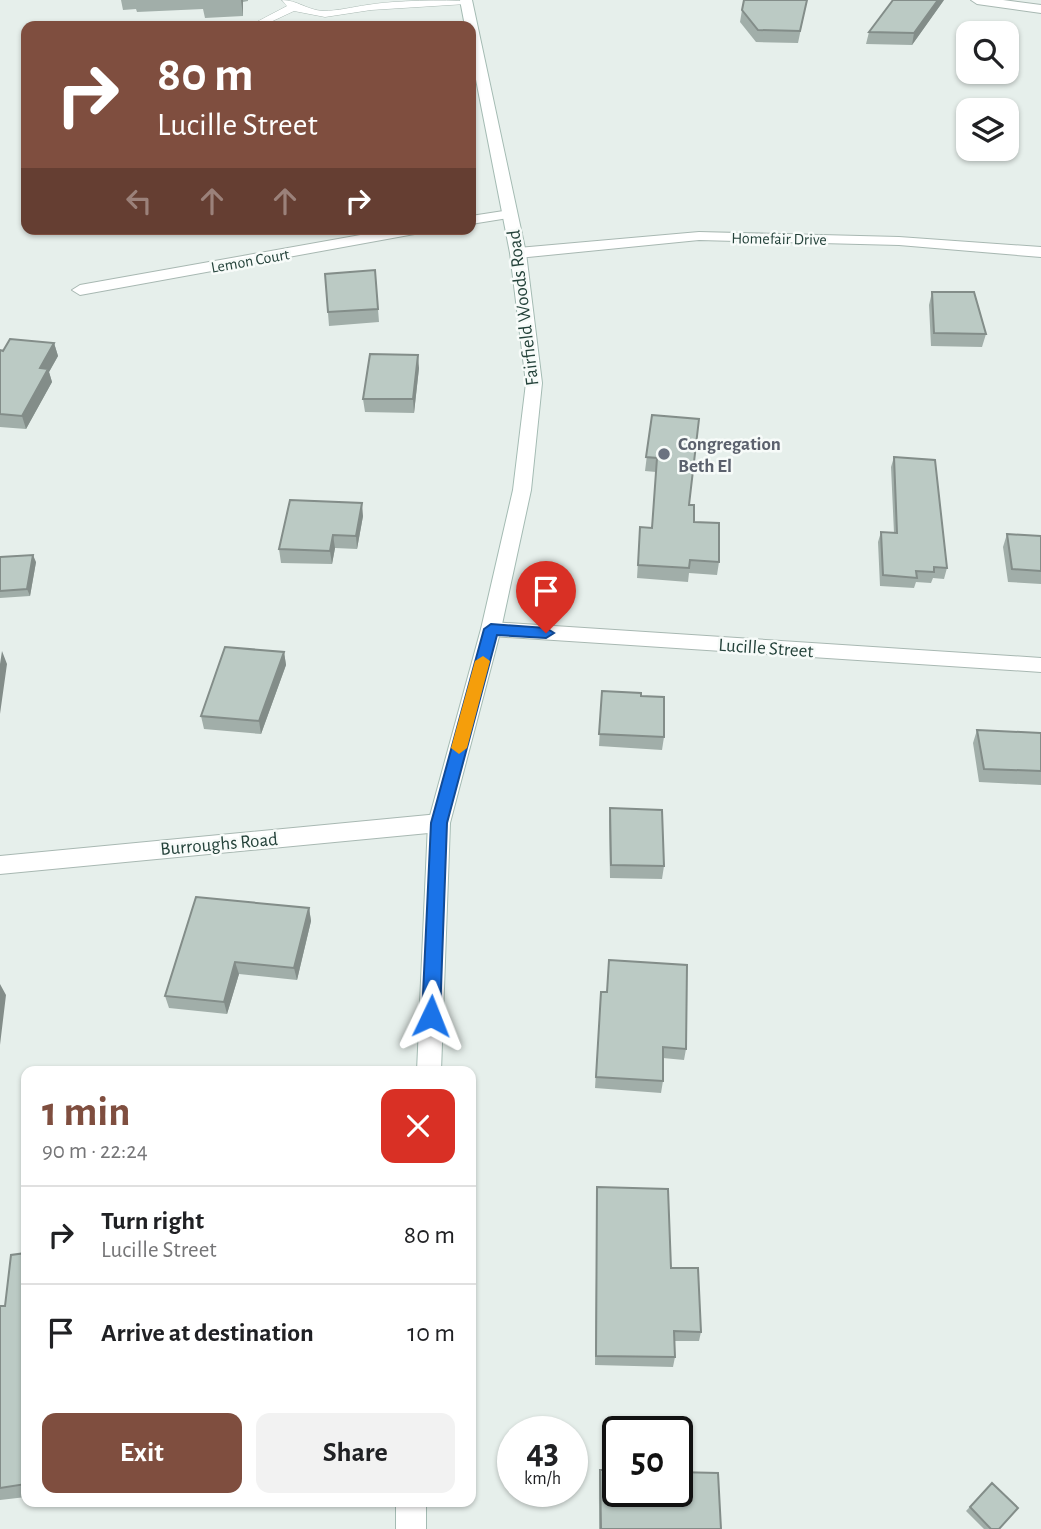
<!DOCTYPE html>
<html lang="en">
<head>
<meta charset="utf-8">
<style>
	body { margin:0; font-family:"Alegreya Sans",sans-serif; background:#f2f2f2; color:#202124; height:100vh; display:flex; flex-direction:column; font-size:26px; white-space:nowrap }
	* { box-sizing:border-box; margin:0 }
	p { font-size:23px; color:#757577 }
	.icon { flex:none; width:38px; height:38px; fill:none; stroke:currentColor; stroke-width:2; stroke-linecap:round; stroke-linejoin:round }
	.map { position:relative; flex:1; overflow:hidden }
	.side { position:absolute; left:21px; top:1066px; width:455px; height:441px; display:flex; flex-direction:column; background:#fff; border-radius:14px; box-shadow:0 2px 5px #0004 }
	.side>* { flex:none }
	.guide { position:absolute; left:21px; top:21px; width:455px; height:214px; border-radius:14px; box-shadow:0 2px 5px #0004; background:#7f4e3f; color:#fff; overflow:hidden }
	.tools { position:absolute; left:956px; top:21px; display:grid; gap:14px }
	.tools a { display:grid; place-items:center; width:63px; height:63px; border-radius:14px; background:#fff; box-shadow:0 2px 5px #0004; font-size:35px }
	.speed { position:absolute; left:497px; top:1416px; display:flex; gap:14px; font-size:35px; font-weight:700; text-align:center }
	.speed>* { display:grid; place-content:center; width:91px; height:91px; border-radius:50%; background:#fff; box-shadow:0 2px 5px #0004; line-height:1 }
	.speed small { font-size:18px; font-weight:400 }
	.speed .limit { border:4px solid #111; border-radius:10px; background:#fff; color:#111 }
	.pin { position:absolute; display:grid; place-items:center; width:60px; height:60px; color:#fff; margin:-72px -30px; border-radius:50% 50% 50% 0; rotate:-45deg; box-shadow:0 0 7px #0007 }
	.pin .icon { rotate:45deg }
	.me { position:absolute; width:77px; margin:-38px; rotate:2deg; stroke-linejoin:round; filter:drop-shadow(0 0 5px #0008) }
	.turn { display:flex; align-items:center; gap:24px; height:147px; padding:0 21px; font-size:32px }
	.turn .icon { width:91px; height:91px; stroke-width:2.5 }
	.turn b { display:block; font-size:49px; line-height:60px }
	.lanes { display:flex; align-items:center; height:66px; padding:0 21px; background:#0003; justify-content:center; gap:35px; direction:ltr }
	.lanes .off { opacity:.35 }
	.round { display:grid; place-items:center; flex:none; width:74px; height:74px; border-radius:14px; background:#f2f2f2 }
	.summary { display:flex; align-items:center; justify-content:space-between; height:119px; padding:0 21px }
	h1 { font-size:42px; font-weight:700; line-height:52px; color:#7f4e3f }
	.action { display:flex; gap:14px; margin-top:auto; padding:14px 21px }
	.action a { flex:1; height:80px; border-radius:14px; background:#7f4e3f; color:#fff; font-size:28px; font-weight:700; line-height:80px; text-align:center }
	.action a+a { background:#f2f2f2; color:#202124 }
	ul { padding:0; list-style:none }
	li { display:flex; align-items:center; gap:21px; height:98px; padding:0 21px; border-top:2px solid #e0e0e0 }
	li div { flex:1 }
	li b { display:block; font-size:26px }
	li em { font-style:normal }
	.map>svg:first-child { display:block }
</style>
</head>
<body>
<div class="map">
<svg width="1041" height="1529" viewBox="0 0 1041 1529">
	<rect width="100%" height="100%" fill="#e6efeb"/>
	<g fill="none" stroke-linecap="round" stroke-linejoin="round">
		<g stroke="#a8b8b2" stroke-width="1">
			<path id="service" d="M282 0C297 0 307 10 323 11 337 11 353 7 367 5 398 0 441 0 471 1L466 4 371 10 325 17 294 11 262 26H249L287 6Z"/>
		</g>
		<g stroke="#a8b8b2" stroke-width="2">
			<path id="minor" d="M971 0H1003L1041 5V13L977 4Z
				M510 210 515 211 517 214 515 217 471 224V216Z
				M394 229H427L420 233 80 295 72 290 80 285Z
				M699 232 899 237 1041 247V257L899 245 699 240 518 258 510 253 518 248Z
				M491 622 1041 658V672L491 636 484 634 481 629 484 624Z
				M439 814 447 817 450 823 447 829 439 832 0 874V856Z"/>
		</g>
		<g stroke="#a4bbb3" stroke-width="2">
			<path id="secondary" d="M460 0H472L526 253 542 383 531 490 501 629 450 823 441 1071H417L428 823 481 629 513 490 526 383 510 253 471 54V26H465Z
				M396 1502H426V1529H396Z"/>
		</g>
		<use href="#service" fill="#fff" fill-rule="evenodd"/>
		<use href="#minor" fill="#fff" fill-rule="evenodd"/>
		<use href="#secondary" fill="#fff" fill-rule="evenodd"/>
	</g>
	<path fill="#a1aea9" d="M121 0H248V1L243 2V16L205 18 203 9 137 12 136 9 123 10Z
		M807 0 798 43 756 42 740 22 742 10Z
		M944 0 912 45 866 44 869 32Z
		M375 270 379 322 329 326 325 274Z
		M932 292 986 334 982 347 931 346 929 305Z
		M54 343 58 356 49 372 52 382 26 429 0 427V350Z
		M419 368 414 413 365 412 363 399Z
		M652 415 689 505 694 522 719 562 717 575 689 573 688 582 637 578 640 527 652 528 656 472 645 471Z
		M894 457 947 568 944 579 933 578 931 583 916 582 914 588 880 586 878 542 881 532 894 533 891 467Z
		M363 516 357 549 335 548 332 564 281 563 279 549Z
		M1007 534 1041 536V584L1008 582 1003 547Z
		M0 557 36 562 30 596 0 598Z
		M284 652 286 665 261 734 204 729 201 716Z
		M602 691 641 696 664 737 662 750 599 746Z
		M977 730 1041 733V785L979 782 973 743Z
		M610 808 664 866 662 879 610 878 609 821Z
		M309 908 311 921 297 980 239 974 227 1014 169 1008 165 996Z
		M601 992 686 1049 684 1060 663 1058V1081L661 1093 595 1088Z
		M597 1187 671 1268 701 1332 699 1341H674L675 1357 673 1367 595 1365Z
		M26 1253V1497L0 1500V1306H5Z
		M600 1470 721 1529H599V1478Z
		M992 1483 999 1529H984L966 1511Z"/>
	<path fill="#838d89" d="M241 0H243V16Z
		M938 0H944L912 45 914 33Z
		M54 343 58 356 49 372 52 382 26 429 22 416 40 368Z
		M418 355 419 368 414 413 413 399Z
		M362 503 363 516 357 549 356 536Z
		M333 535 335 548 332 564 330 551Z
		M33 555 36 562 30 596 27 589Z
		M2 651 7 664 0 714V664Z
		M284 652 286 665 261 734 259 721Z
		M309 908 311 921 297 980 294 968Z
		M235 962 239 974 227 1014 224 1002Z
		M0 984 6 995 0 1045Z"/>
	<path fill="#bbcac4" stroke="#838d89" stroke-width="2" d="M744 0H807L800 31 758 30 742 10Z
		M893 0H938L914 33 869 32Z
		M375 270 378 309 328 312 325 274Z
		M932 292H974L986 334 934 333Z
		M10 339 54 343 40 368 48 369 22 416 0 414V350L3 351Z
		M370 354 418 355 413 399H363Z
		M652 415 699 419 689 505H694V522L719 523V562L690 560 689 568 638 565 640 527 652 528 657 458 646 457Z
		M894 457 935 460 947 568 934 567V572L916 571 917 578 883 575 881 532 897 533Z
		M290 500 362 503 356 536 333 535 330 551 279 549Z
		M1007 534 1041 536V571L1012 569Z
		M33 555 27 589 0 591V557Z
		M225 647 284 652 259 721 201 716Z
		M602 691 641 693V696L664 697V737L599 734Z
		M977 730 1041 733V771L984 769Z
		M610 808 662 810 664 866 611 865Z
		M196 897 309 908 294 968 235 962 224 1002 165 996Z
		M609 960 687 965 686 1049 663 1047V1081L596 1077 601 992H607Z
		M597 1187 668 1189 671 1268H698L701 1332 674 1331 675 1357 596 1356Z
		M26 1253V1484L0 1488V1306H5L11 1255Z
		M600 1470H618V1491H677V1472L718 1473 721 1529H601Z
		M992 1483 1018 1508 999 1529H991L970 1507Z"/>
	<path fill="#1a73e8" stroke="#114b97" stroke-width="2" d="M491 624 546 628 554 633 546 638 497 635 447 823 440 1016 437 1021 431 1024 425 1021 422 1016 431 823 484 629Z"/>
	<path fill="#f59e0b" d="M483 656 490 661 467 748 459 754 451 748 475 661Z"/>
	<circle fill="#6b7280" stroke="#f7fbf9" stroke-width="2.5" cx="664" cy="454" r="7"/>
	<g text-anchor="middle" stroke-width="5" stroke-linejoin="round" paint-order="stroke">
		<g font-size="16" fill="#24423a" stroke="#f7fbf9">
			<text transform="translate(779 238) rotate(1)" y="6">Homefair Drive</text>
			<text transform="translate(250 260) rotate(-10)" y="6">Lemon Court</text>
		</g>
		<g font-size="19" fill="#24423a" stroke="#f7fbf9">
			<text transform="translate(522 308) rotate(-97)" y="7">Fairfield Woods Road</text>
			<text transform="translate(766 647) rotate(4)" y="7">Lucille Street</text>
			<text transform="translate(219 843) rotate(-5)" y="7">Burroughs Road</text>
		</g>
		<g font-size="19" font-weight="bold" fill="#5b616d" stroke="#f7fbf9" text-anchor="start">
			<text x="678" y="450">Congregation<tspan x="678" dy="22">Beth El</tspan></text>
		</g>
	</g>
</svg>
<div class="tools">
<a><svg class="icon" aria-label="search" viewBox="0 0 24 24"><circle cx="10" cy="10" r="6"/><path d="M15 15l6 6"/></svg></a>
<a><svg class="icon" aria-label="layers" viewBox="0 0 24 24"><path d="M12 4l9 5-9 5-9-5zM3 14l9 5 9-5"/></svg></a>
</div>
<div class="speed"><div>43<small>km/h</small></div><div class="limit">50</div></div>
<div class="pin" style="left:546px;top:633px;background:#d93025"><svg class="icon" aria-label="arrive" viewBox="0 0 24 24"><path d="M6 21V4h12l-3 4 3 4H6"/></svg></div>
<svg class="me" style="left:431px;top:1016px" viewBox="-20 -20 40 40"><path d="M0-17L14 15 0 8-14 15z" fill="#1a73e8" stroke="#fff" stroke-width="4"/></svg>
<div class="guide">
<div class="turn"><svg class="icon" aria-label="right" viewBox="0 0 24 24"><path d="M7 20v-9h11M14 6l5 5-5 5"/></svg><div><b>80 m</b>Lucille Street</div></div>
<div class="lanes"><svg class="icon off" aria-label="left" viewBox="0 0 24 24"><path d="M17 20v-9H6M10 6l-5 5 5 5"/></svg><svg class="icon off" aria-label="ahead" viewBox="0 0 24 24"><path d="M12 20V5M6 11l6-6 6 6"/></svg><svg class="icon off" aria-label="ahead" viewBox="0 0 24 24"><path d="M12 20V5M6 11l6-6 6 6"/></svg><svg class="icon" aria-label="right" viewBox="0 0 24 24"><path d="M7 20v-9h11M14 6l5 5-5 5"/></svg></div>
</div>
<section class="side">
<div class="summary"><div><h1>1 min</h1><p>90 m · 22:24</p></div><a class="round" style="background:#d93025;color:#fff"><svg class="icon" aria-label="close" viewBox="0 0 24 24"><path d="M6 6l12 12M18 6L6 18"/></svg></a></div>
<ul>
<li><svg class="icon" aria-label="right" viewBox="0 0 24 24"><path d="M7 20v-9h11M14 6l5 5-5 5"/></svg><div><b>Turn right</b><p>Lucille Street</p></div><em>80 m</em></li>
<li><svg class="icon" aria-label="arrive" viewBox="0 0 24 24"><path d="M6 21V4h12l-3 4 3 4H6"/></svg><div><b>Arrive at destination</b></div><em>10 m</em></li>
</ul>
<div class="action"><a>Exit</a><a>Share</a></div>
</section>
</div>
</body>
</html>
